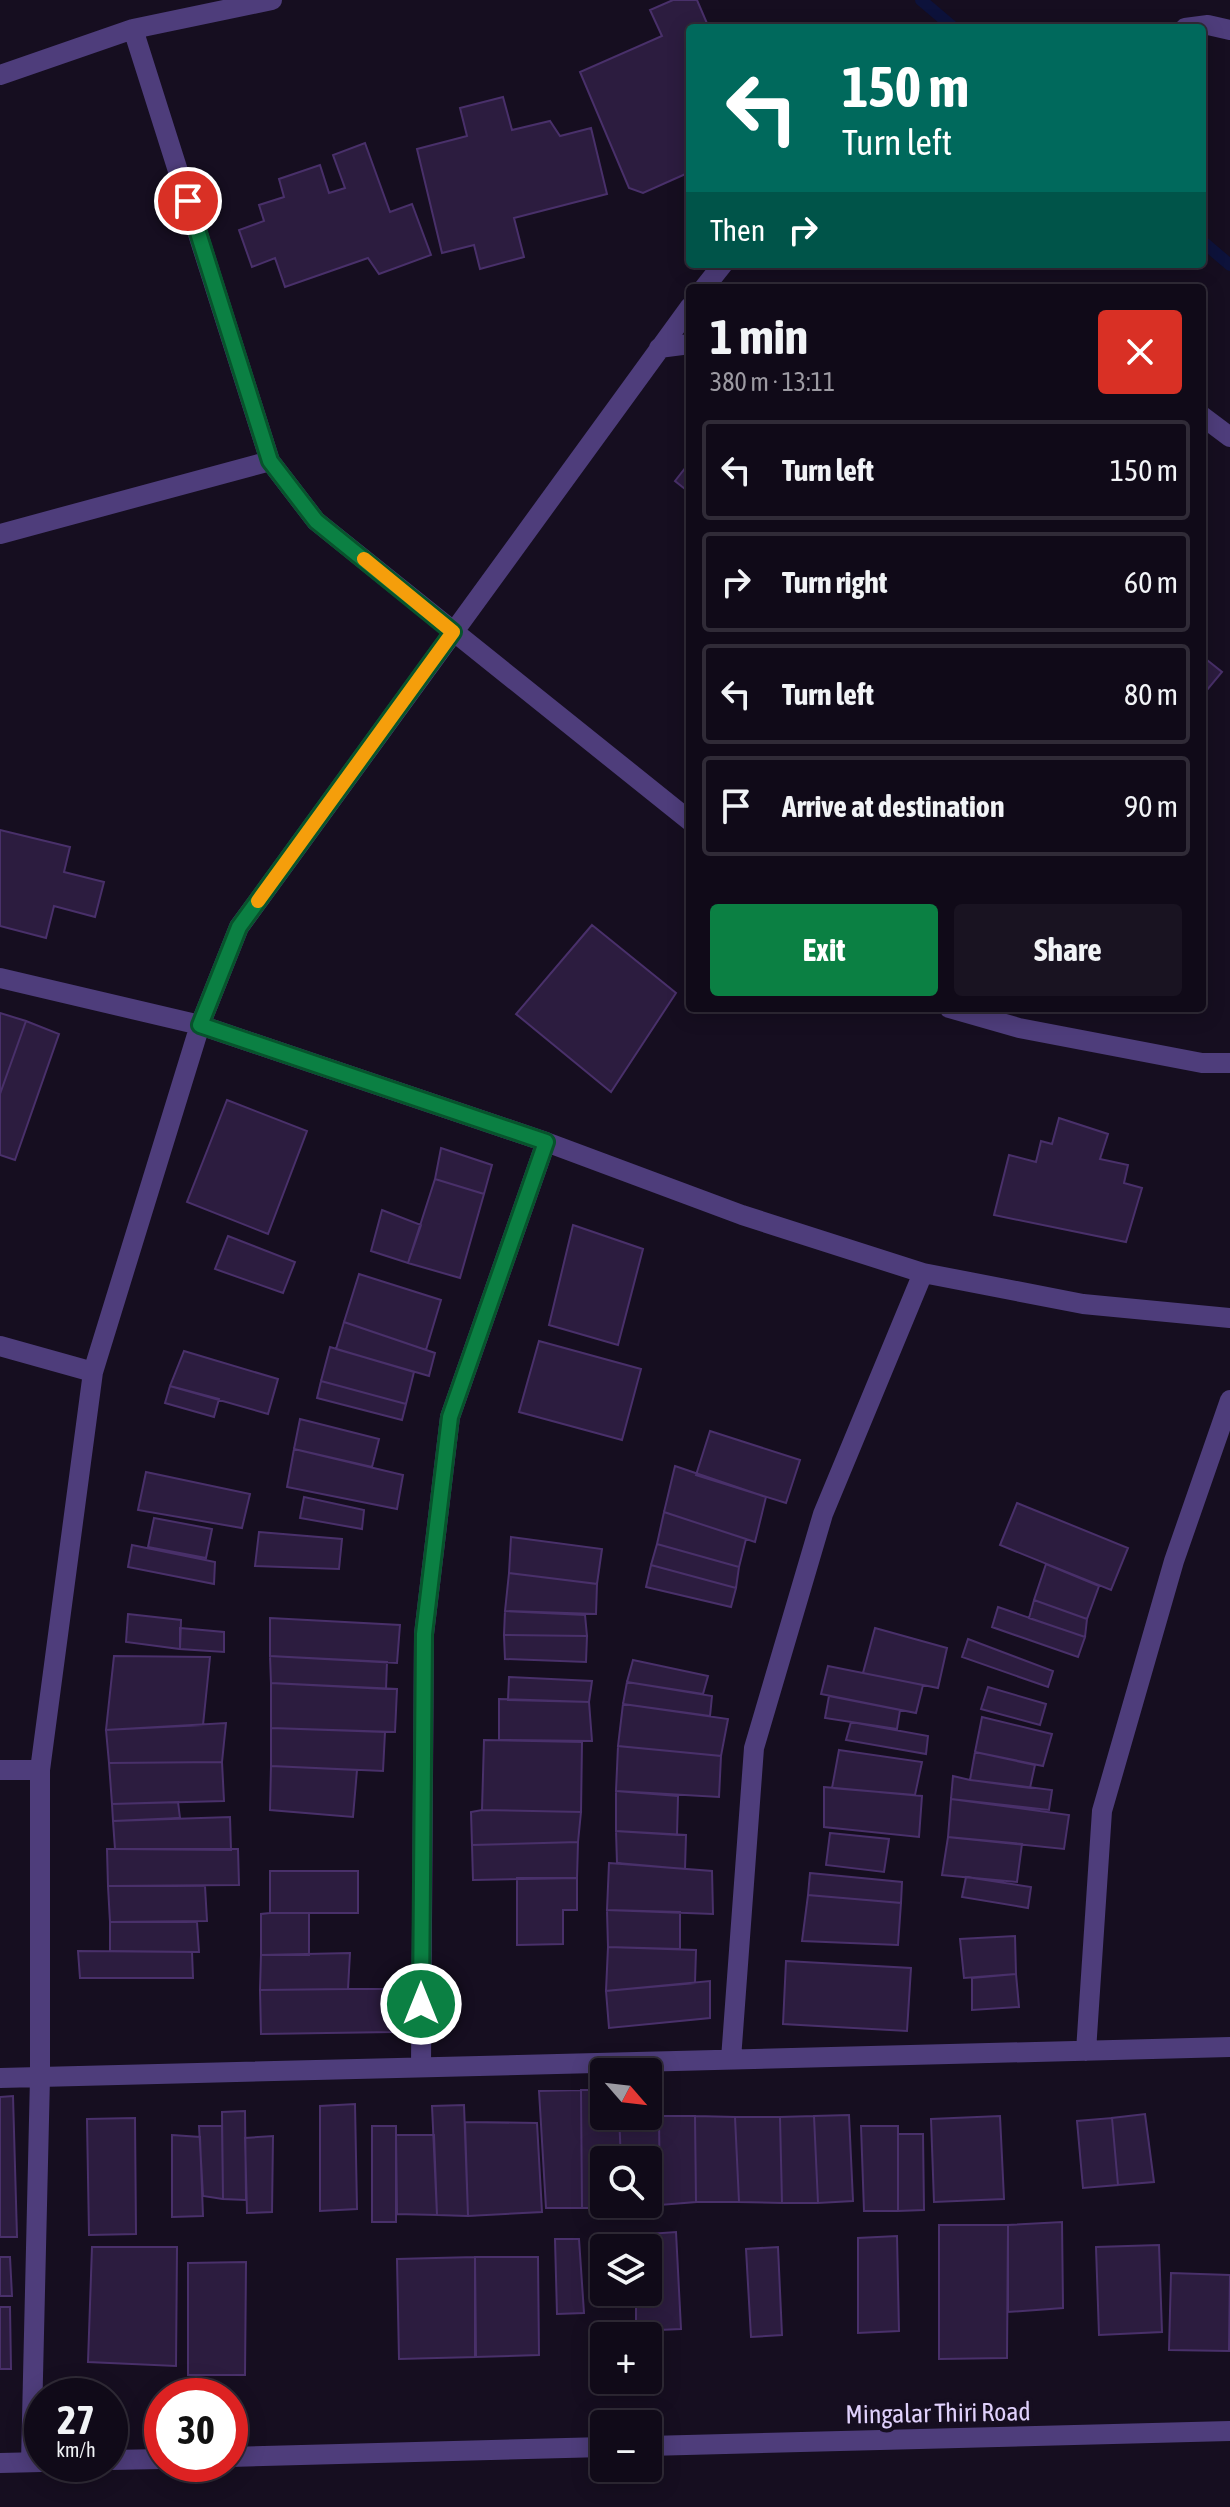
<!DOCTYPE html>
<html lang="en">
<head>
<meta charset="utf-8">
<style>
	body { margin:0; font-family:"Asap Condensed",sans-serif; background:#191321; color:#f1f3f6; height:100vh; display:flex; flex-direction:column; font-size:30px; white-space:nowrap }
	* { box-sizing:border-box; margin:0 }
	p { font-size:26px; color:#9c9aa2 }
	.icon { flex:none; width:44px; height:44px; fill:none; stroke:currentColor; stroke-width:2; stroke-linecap:round; stroke-linejoin:round }
	.map { position:relative; flex:1; overflow:hidden }
	.drawer { position:absolute; left:686px; top:284px; width:520px; height:728px; display:flex; flex-direction:column; background:#100a18; border-radius:8px; box-shadow:0 4px 20px #0003,0 0 0 2px #302b37 }
	.drawer>* { flex:none }
	.hud { position:absolute; left:686px; top:24px; width:520px; height:244px; border-radius:8px; box-shadow:0 4px 20px #0003,0 0 0 2px #302b37; background:#00695c; color:#fff; overflow:hidden }
	.needle { width:52px; rotate:118deg }
	.controls { position:absolute; left:590px; top:2058px; display:grid; gap:16px }
	.controls a { display:grid; place-items:center; width:72px; height:72px; border-radius:8px; background:#100a18; box-shadow:0 4px 20px #0003,0 0 0 2px #302b37; font-size:40px }
	.speed { position:absolute; left:24px; top:2378px; display:flex; gap:16px; font-size:40px; font-weight:700; text-align:center }
	.speed>* { display:grid; place-content:center; width:104px; height:104px; border-radius:50%; background:#100a18; box-shadow:0 4px 20px #0003,0 0 0 2px #302b37; line-height:1 }
	.speed small { font-size:20px; font-weight:400 }
	.speed .limit { border:12px solid #d22; background:#fff; color:#111 }
	.pin { position:absolute; display:grid; place-items:center; width:68px; height:68px; color:#fff; margin:-34px; border:4px solid #fff; border-radius:50%; box-shadow:0 2px 8px #0007 }
	.me { position:absolute; width:88px; margin:-44px; rotate:0deg; stroke-linejoin:round; filter:drop-shadow(0 0 6px #0008) }
	.turn { display:flex; align-items:center; gap:28px; height:168px; padding:0 24px; font-size:36px }
	.turn .icon { width:104px; height:104px; stroke-width:2.5 }
	.turn b { display:block; font-size:56px; line-height:68px }
	.then { display:flex; align-items:center; height:76px; padding:0 24px; background:#0003; gap:16px; font-size:30px }
	.round { display:grid; place-items:center; flex:none; width:84px; height:84px; border-radius:8px; background:#191321 }
	.headline { display:flex; align-items:center; justify-content:space-between; height:136px; padding:0 24px }
	h1 { font-size:48px; font-weight:700; line-height:60px }
	.button { display:flex; gap:16px; margin-top:auto; padding:16px 24px }
	.button a { flex:1; height:92px; border-radius:8px; background:#0b8043; color:#fff; font-size:32px; font-weight:700; line-height:92px; text-align:center }
	.button a+a { background:#191321; color:#f1f3f6 }
	ul { padding:0; list-style:none }
	li { display:flex; align-items:center; gap:24px; height:100px; margin:0 16px 12px; padding:0 8px; border:4px solid #302b37; border-radius:8px }
	li div { flex:1 }
	li b { display:block; font-size:30px }
	li em { font-style:normal }
	.map>svg:first-child { display:block }
</style>
</head>
<body>
<div class="map">
<svg width="1230" height="2507" viewBox="0 0 1230 2507">
	<rect width="100%" height="100%" fill="#160e20"/>
	<g fill="none" stroke-linecap="round" stroke-linejoin="round">
		<path stroke="#0d123b" stroke-width="12" d="M921 0 954 28
			M1202 241 1230 265"/>
	</g>
	<path fill="#2c1c3f" stroke="#49306a" stroke-width="2" d="M673 0H697L709 28H690V172L643 193 629 188 580 72 662 36 650 10Z
		M503 97 512 130 550 121 560 136 591 128 607 194 514 218 524 257 480 269 474 245 442 253 417 149 467 136 460 108Z
		M365 143 390 212 412 204 431 255 379 274 368 258 285 287 275 258 252 267 239 230 264 221 259 205 284 197 279 179 320 165 329 193 345 188 333 155Z
		M690 462V493L675 481Z
		M1202 656 1222 672 1202 696Z
		M0 830 70 847 64 872 104 882 95 917 54 906 46 938 0 926Z
		M592 925 676 993 611 1092 516 1014Z
		M0 1013 26 1021 0 1094Z
		M26 1021 59 1034 15 1160 0 1155V1094Z
		M227 1100 307 1131 268 1234 187 1202Z
		M1059 1118 1108 1134 1100 1159 1128 1165 1124 1183 1142 1188 1126 1242 994 1215 1009 1155 1036 1162 1041 1141 1052 1144Z
		M441 1148 492 1165 484 1194 435 1179Z
		M435 1179 484 1194 460 1278 408 1263Z
		M382 1210 421 1225 408 1263 371 1251Z
		M573 1225 643 1249 618 1345 549 1325Z
		M228 1236 295 1262 283 1293 215 1269Z
		M359 1274 441 1300 426 1350 344 1322Z
		M344 1322 435 1353 429 1376 336 1349Z
		M539 1341 641 1369 622 1440 519 1412Z
		M330 1347 414 1372 406 1404 321 1381Z
		M184 1351 278 1379 268 1414 170 1386Z
		M321 1381 406 1404 402 1420 317 1398Z
		M170 1386 219 1399 214 1417 165 1403Z
		M300 1419 379 1439 372 1467 294 1449Z
		M710 1431 800 1460 786 1503 696 1475Z
		M294 1449 403 1475 397 1509 287 1487Z
		M675 1466 766 1497 755 1542 664 1512Z
		M146 1472 250 1494 242 1528 138 1510Z
		M304 1497 364 1510 362 1529 300 1518Z
		M1017 1503 1128 1548 1111 1590 1000 1545Z
		M664 1512 746 1539 739 1567 657 1544Z
		M154 1518 212 1529 206 1558 148 1547Z
		M259 1532 342 1539 339 1569 255 1566Z
		M511 1537 602 1549 597 1584 509 1573Z
		M657 1544 739 1567 736 1588 651 1565Z
		M132 1545 215 1562 214 1584 128 1567Z
		M1046 1564 1099 1586 1087 1619 1034 1600Z
		M651 1565 736 1588 731 1607 646 1587Z
		M509 1573 597 1584 596 1614 505 1611Z
		M1034 1600 1087 1619 1085 1637 1029 1618Z
		M998 1607 1085 1637 1078 1657 992 1627Z
		M505 1611 585 1615 587 1636 504 1635Z
		M128 1614 181 1620 180 1649 126 1642Z
		M270 1618 400 1625 397 1663 270 1656Z
		M180 1628 224 1632V1652L180 1649Z
		M875 1628 947 1648 938 1688 863 1673Z
		M504 1635 587 1636 586 1662 505 1659Z
		M968 1639 1053 1671 1048 1687 962 1657Z
		M114 1656 210 1657 203 1725 106 1730Z
		M270 1656 387 1662 386 1689 271 1683Z
		M633 1660 708 1676 703 1694 627 1682Z
		M828 1666 923 1685 916 1713 821 1694Z
		M509 1677 592 1681 589 1702 508 1700Z
		M627 1682 712 1696 710 1716 623 1704Z
		M271 1683 397 1689 395 1732 271 1728Z
		M988 1687 1046 1704 1040 1725 981 1709Z
		M829 1696 900 1710 897 1729 825 1718Z
		M499 1699 589 1702 592 1741 499 1740Z
		M623 1704 728 1719 721 1756 618 1746Z
		M982 1717 1052 1734 1043 1766 975 1752Z
		M851 1722 928 1736 926 1754 846 1740Z
		M226 1723 222 1762 109 1763 106 1730Z
		M271 1728 385 1732 383 1771 271 1766Z
		M484 1740 582 1742 581 1812 482 1810Z
		M618 1746 721 1756 719 1797 616 1791Z
		M839 1750 922 1762 915 1795 832 1788Z
		M975 1752 1035 1765 1030 1788 970 1780Z
		M222 1762 224 1801 112 1804 109 1763Z
		M271 1766 357 1770 353 1817 270 1810Z
		M953 1776 970 1780 1052 1790 1049 1810 951 1799Z
		M824 1787 922 1796 919 1837 824 1827Z
		M616 1791 678 1796 677 1835 616 1831Z
		M951 1799 1069 1815 1064 1849 948 1837Z
		M178 1802 180 1818 113 1821 112 1804Z
		M482 1810 581 1812 578 1842 472 1845 471 1812Z
		M230 1817 231 1850 115 1849 113 1821Z
		M616 1831 686 1835 685 1869 617 1863Z
		M830 1833 889 1839 884 1872 826 1865Z
		M948 1837 1022 1844 1017 1882 942 1875Z
		M578 1842 577 1878 473 1880 472 1845Z
		M107 1849H238L239 1885 108 1886Z
		M609 1863 712 1871 713 1914 607 1910Z
		M270 1871H358V1913H270Z
		M810 1873 902 1882 901 1903 808 1895Z
		M966 1877 1031 1887 1028 1908 962 1897Z
		M517 1878H577V1910H563V1944L517 1945Z
		M108 1886H205L207 1921 110 1922Z
		M808 1895 901 1903 898 1945 802 1941Z
		M607 1910 680 1912V1949L608 1947Z
		M270 1913H309V1955H261V1914Z
		M110 1922H197L199 1952 110 1951Z
		M1015 1936 1016 1974 964 1978 960 1939Z
		M608 1947 696 1950 695 1983 606 1991Z
		M78 1951 192 1952 193 1978H80Z
		M350 1953 348 1989 260 1990 261 1955Z
		M786 1961 911 1968 907 2031 783 2024Z
		M1016 1974 1019 2007 972 2010V1978Z
		M710 1981V2018L609 2028 606 1991Z
		M348 1989H393V2032L261 2034 260 1990Z
		M581 2090 582 2208H546L539 2091Z
		M581 2090H604V2116H619L621 2160H604V2204H623V2208H582Z
		M13 2096 17 2237H0V2097Z
		M355 2104 357 2209 320 2211V2106Z
		M464 2105 468 2216 437 2215 432 2106Z
		M245 2111 246 2200 223 2199 222 2112Z
		M1145 2114 1154 2182 1118 2185 1112 2118Z
		M849 2115 853 2201 818 2203 814 2116Z
		M619 2116H659L660 2205 623 2208V2204H648V2160H621Z
		M659 2116H695L696 2202 660 2205Z
		M695 2116 735 2117 739 2202H696Z
		M814 2116 818 2203H782L780 2117Z
		M1000 2116 1004 2199 934 2202 931 2119Z
		M735 2117H780L782 2203 739 2202Z
		M135 2118 136 2234 89 2235 87 2119Z
		M1112 2118 1118 2185 1083 2188 1077 2121Z
		M465 2122 537 2123 542 2212 468 2216Z
		M199 2126H222L223 2199 203 2196Z
		M372 2126H396V2222H372Z
		M861 2126H898V2211H864Z
		M898 2134H923L924 2210 898 2211Z
		M172 2135 200 2137 203 2216 172 2217Z
		M396 2135H434L437 2215 397 2214Z
		M273 2136 272 2212 247 2213 245 2138Z
		M1062 2222 1063 2308 1008 2312V2225Z
		M939 2225H1008L1007 2358 939 2359Z
		M676 2232 681 2329 636 2331V2292H648V2248H635V2235Z
		M897 2236 899 2331 858 2333V2238Z
		M555 2239H579L584 2313 557 2314Z
		M1159 2245 1162 2332 1099 2335 1096 2247Z
		M92 2247H177L176 2366 88 2362Z
		M778 2247 782 2335 751 2337 746 2249Z
		M0 2257H10L12 2296H0Z
		M475 2257H538L539 2355 475 2357Z
		M475 2257 476 2357 399 2359 397 2259Z
		M246 2262 245 2375H188V2263Z
		M1171 2273 1230 2275 1229 2351 1169 2350Z
		M0 2307H10L11 2369H0Z"/>
	<g fill="none" stroke-linecap="round" stroke-linejoin="round">
		<path stroke="#4e3d7b" stroke-width="20" d="M1185 28 1208 25 1230 30
			M133 29 270 461 316 521 690 821
			M0 75 133 29 272 0
			M704 288 723 264
			M659 348 690 344
			M1202 416 1230 437
			M0 534 270 461
			M0 978 200 1025 546 1142 742 1215 923 1273 1083 1304 1230 1318
			M949 1008 1019 1028 1202 1063H1230
			M0 1346 93 1372
			M0 1770H40
			M1086 2051 1102 1811 1174 1561 1230 1400
			M731 2059 754 1748 823 1514 923 1273
			M421 2066 424 1634 450 1417 546 1142
			M0 2078 1230 2047
			M648 2446 1230 2431
			M230 2457 604 2447
			M110 2460 162 2459
			M31 2462 40 2077V1770L93 1372 200 1025 239 927 690 307
			M0 2463 42 2462"/>
	</g>
	<g fill="none" stroke-linecap="round" stroke-linejoin="round">
		<g stroke="#07532c" stroke-width="20">
			<path id="route" d="M188 201 270 461 316 521 453 632 239 927 200 1025 546 1142 450 1417 424 1634 421 2004"/>
		</g>
		<use href="#route" stroke="#0b8043" stroke-width="14"/>
		<path stroke="#f59e0b" stroke-width="14" d="M258 901 453 632 364 559"/>
	</g>
	<g text-anchor="middle" stroke-width="8" stroke-linejoin="round" paint-order="stroke">
		<g font-size="26" fill="#e0d1fc" stroke="#160e20">
			<text transform="translate(938 2413) rotate(-1)" y="9">Mingalar Thiri Road</text>
		</g>
	</g>
</svg>
<div class="controls">
<a><svg class="needle" viewBox="-14 -14 28 28"><path d="M0-13l5 13h-10z" fill="#e53935"/><path d="M0 13l5-13h-10z" fill="#9c9aa2"/></svg></a>
<a><svg class="icon" aria-label="search" viewBox="0 0 24 24"><circle cx="10" cy="10" r="6"/><path d="M15 15l6 6"/></svg></a>
<a><svg class="icon" aria-label="layers" viewBox="0 0 24 24"><path d="M12 4l9 5-9 5-9-5zM3 14l9 5 9-5"/></svg></a>
<a>+</a>
<a>−</a>
</div>
<div class="speed"><div>27<small>km/h</small></div><div class="limit">30</div></div>
<div class="pin" style="left:188px;top:201px;background:#d93025"><svg class="icon" aria-label="arrive" viewBox="0 0 24 24"><path d="M6 21V4h12l-3 4 3 4H6"/></svg></div>
<svg class="me" style="left:421px;top:2004px" viewBox="-20 -20 40 40"><circle r="17" fill="#0b8043" stroke="#fff" stroke-width="3"/><path d="M0-11L8 9 0 5-8 9z" fill="#fff"/></svg>
<div class="hud">
<div class="turn"><svg class="icon" aria-label="left" viewBox="0 0 24 24"><path d="M17 20v-9H6M10 6l-5 5 5 5"/></svg><div><b>150 m</b>Turn left</div></div>
<div class="then">Then<svg class="icon" aria-label="right" viewBox="0 0 24 24"><path d="M7 20v-9h11M14 6l5 5-5 5"/></svg></div>
</div>
<section class="drawer">
<div class="headline"><div><h1>1 min</h1><p>380 m · 13:11</p></div><a class="round" style="background:#d93025;color:#fff"><svg class="icon" aria-label="close" viewBox="0 0 24 24"><path d="M6 6l12 12M18 6L6 18"/></svg></a></div>
<ul>
<li><svg class="icon" aria-label="left" viewBox="0 0 24 24"><path d="M17 20v-9H6M10 6l-5 5 5 5"/></svg><div><b>Turn left</b></div><em>150 m</em></li>
<li><svg class="icon" aria-label="right" viewBox="0 0 24 24"><path d="M7 20v-9h11M14 6l5 5-5 5"/></svg><div><b>Turn right</b></div><em>60 m</em></li>
<li><svg class="icon" aria-label="left" viewBox="0 0 24 24"><path d="M17 20v-9H6M10 6l-5 5 5 5"/></svg><div><b>Turn left</b></div><em>80 m</em></li>
<li><svg class="icon" aria-label="arrive" viewBox="0 0 24 24"><path d="M6 21V4h12l-3 4 3 4H6"/></svg><div><b>Arrive at destination</b></div><em>90 m</em></li>
</ul>
<div class="button"><a>Exit</a><a>Share</a></div>
</section>
</div>
</body>
</html>
